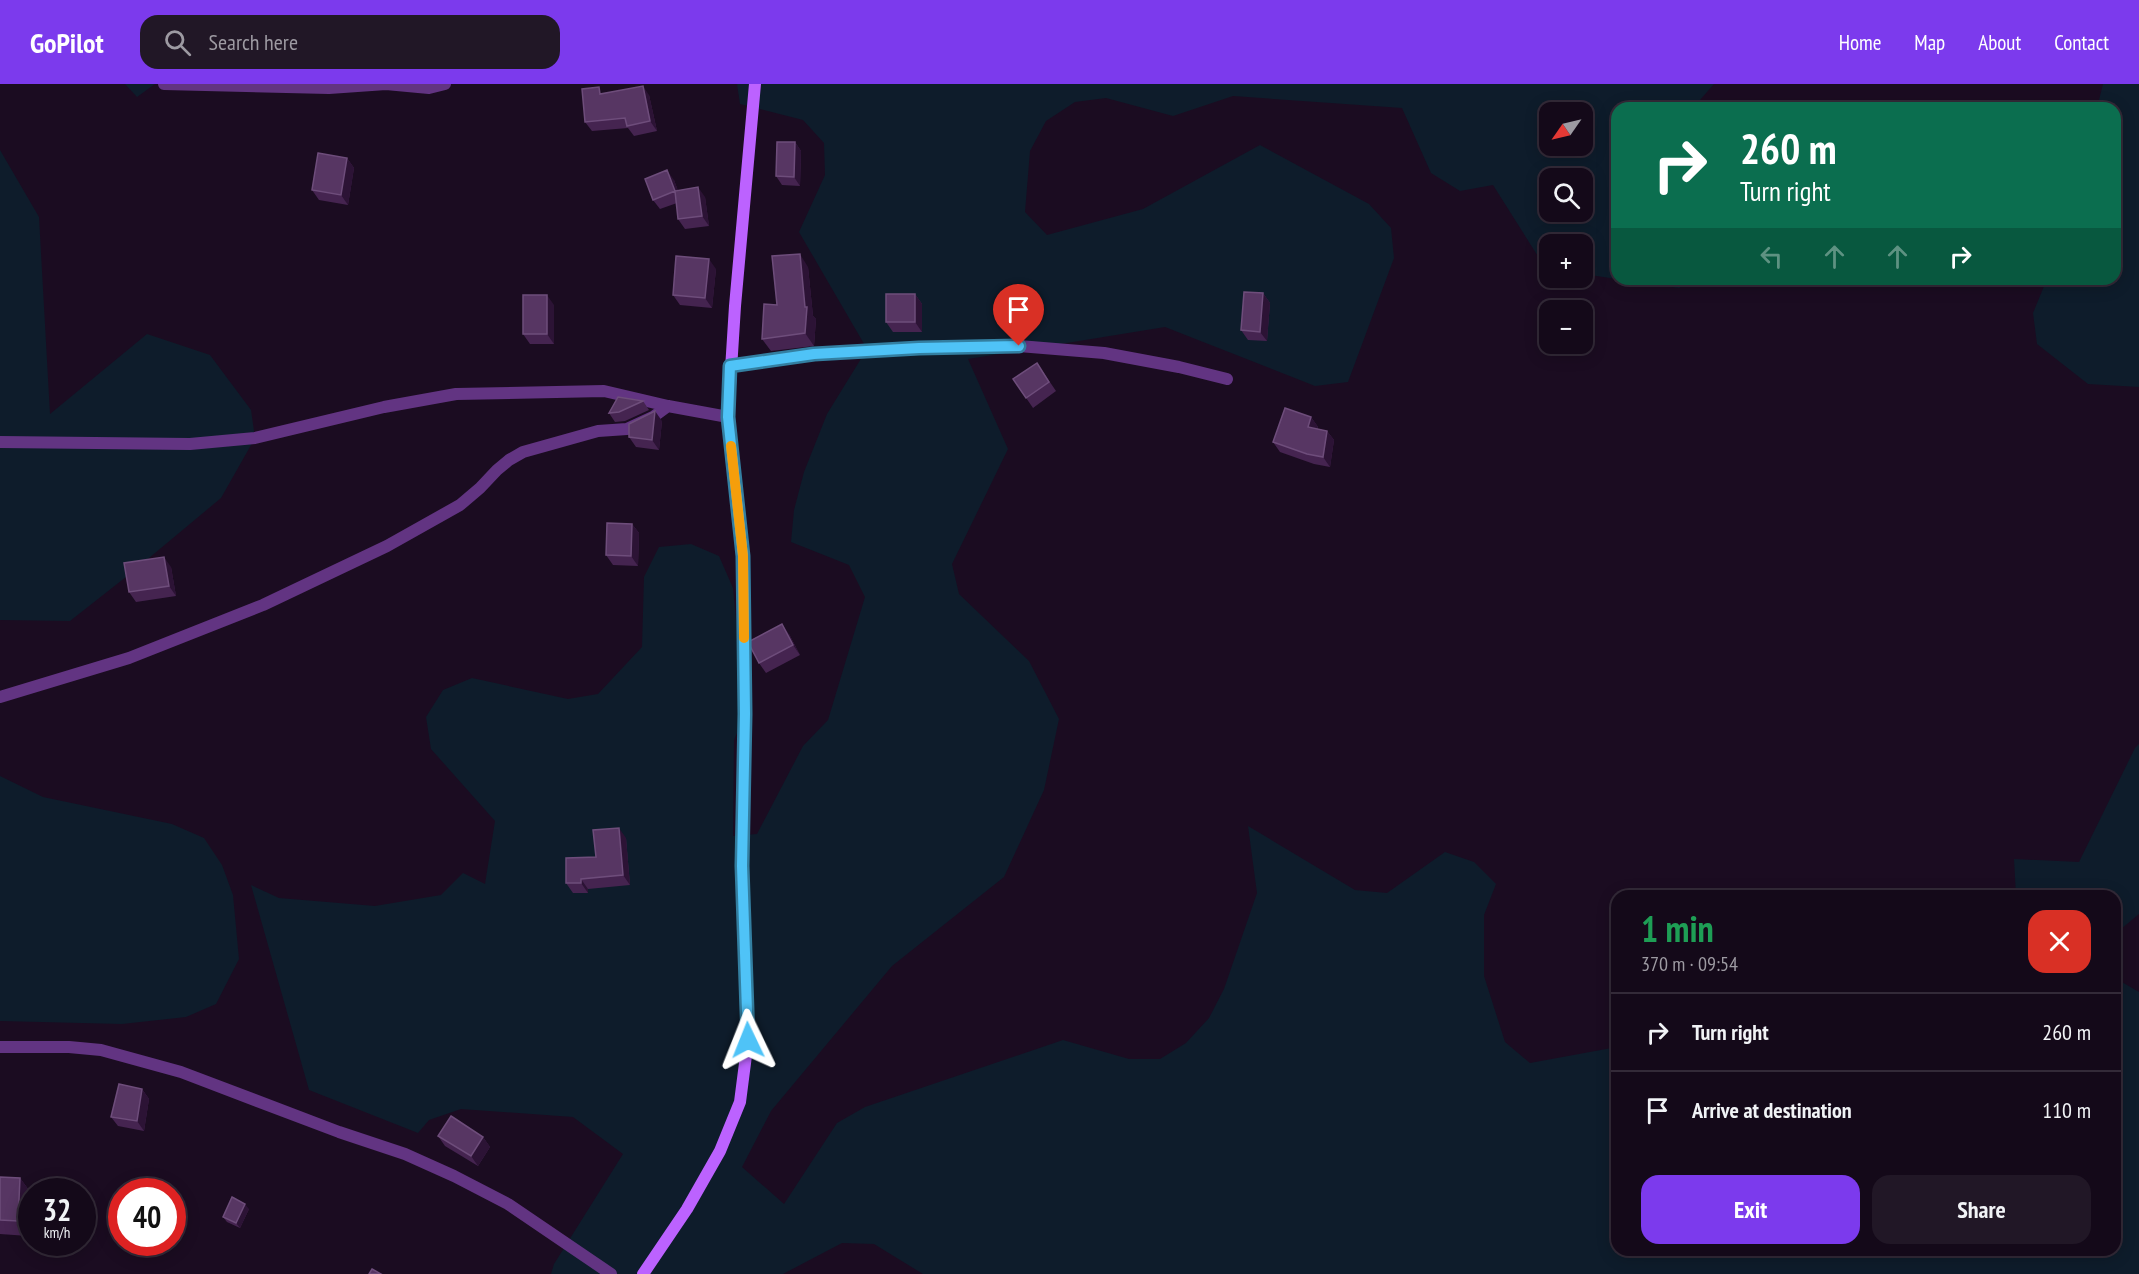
<!DOCTYPE html>
<html lang="en">
<head>
<meta charset="utf-8">
<style>
	body { margin:0; font-family:"PT Sans Narrow",sans-serif; background:#211726; color:#f1f3f6; height:100vh; display:flex; flex-direction:column; font-size:22px; white-space:nowrap }
	* { box-sizing:border-box; margin:0 }
	p { font-size:20px; color:#9d9aa2 }
	.icon { flex:none; width:33px; height:33px; fill:none; stroke:currentColor; stroke-width:2; stroke-linecap:round; stroke-linejoin:round }
	.map { position:relative; flex:1; overflow:hidden }
	.panel { position:absolute; left:1611px; top:806px; width:510px; height:366px; display:flex; flex-direction:column; background:#140919; border-radius:18px; box-shadow:0 3px 15px #0003,0 0 0 2px #332a38 }
	.panel>* { flex:none }
	.banner { position:absolute; left:1611px; top:18px; width:510px; height:183px; border-radius:18px; box-shadow:0 3px 15px #0003,0 0 0 2px #332a38; background:#0b6e4f; color:#fff; overflow:hidden }
	.needle { width:39px; rotate:236deg }
	.fabs { position:absolute; left:1539px; top:18px; display:grid; gap:12px }
	.fabs a { display:grid; place-items:center; width:54px; height:54px; border-radius:12px; background:#140919; box-shadow:0 3px 15px #0003,0 0 0 2px #332a38; font-size:30px }
	.speed { position:absolute; left:18px; top:1094px; display:flex; gap:12px; font-size:30px; font-weight:700; text-align:center }
	.speed>* { display:grid; place-content:center; width:78px; height:78px; border-radius:50%; background:#140919; box-shadow:0 3px 15px #0003,0 0 0 2px #332a38; line-height:1 }
	.speed small { font-size:15px; font-weight:400 }
	.speed .limit { border:9px solid #d22; background:#fff; color:#111 }
	.pin { position:absolute; display:grid; place-items:center; width:51px; height:51px; color:#fff; margin:-62px -26px; border-radius:50% 50% 50% 0; rotate:-45deg; box-shadow:0 0 6px #0007 }
	.pin .icon { rotate:45deg }
	.me { position:absolute; width:66px; margin:-33px; rotate:358deg; stroke-linejoin:round; filter:drop-shadow(0 0 4px #0008) }
	.turn { display:flex; align-items:center; gap:21px; height:126px; padding:0 30px; font-size:27px }
	.turn .icon { width:78px; height:78px; stroke-width:2.5 }
	.turn b { display:block; font-size:42px; line-height:51px }
	.lanes { display:flex; align-items:center; height:57px; padding:0 30px; background:#0003; justify-content:center; gap:30px; direction:ltr }
	.lanes .off { opacity:.35 }
	.round { display:grid; place-items:center; flex:none; width:63px; height:63px; border-radius:18px; background:#211726 }
	.headline { display:flex; align-items:center; justify-content:space-between; height:102px; padding:0 30px }
	h1 { font-size:36px; font-weight:700; line-height:45px; color:#1e9e55 }
	.primary-button { display:flex; gap:12px; margin-top:auto; padding:12px 30px }
	.primary-button a { flex:1; height:69px; border-radius:18px; background:#7c3aed; color:#fff; font-size:24px; font-weight:700; line-height:69px; text-align:center }
	.primary-button a+a { background:#211726; color:#f1f3f6 }
	ul { padding:0; list-style:none }
	li { display:flex; align-items:center; gap:18px; height:78px; padding:0 30px; border-top:2px solid #332a38 }
	li div { flex:1 }
	li b { display:block; font-size:22px }
	li em { font-style:normal }
	header { display:flex; align-items:center; gap:36px; box-sizing:border-box; height:84px; padding:0 30px; background:#7c3aed; color:#fff }
	header strong { font-size:28px }
	nav { display:flex; gap:33px; margin-inline-start:auto; font-size:21px }
	.search { width:420px; height:54px; background:#211726; display:flex; align-items:center; gap:15px; box-sizing:border-box; padding:0 21px; border-radius:18px; color:#9d9aa2; font-size:22px }
	.map>svg:first-child { display:block }
</style>
</head>
<body>
<header>
<strong>GoPilot</strong>
<div class="search"><svg class="icon" aria-label="search" viewBox="0 0 24 24"><circle cx="10" cy="10" r="6"/><path d="M15 15l6 6"/></svg>Search here</div>
<nav><a>Home</a><a>Map</a><a>About</a><a>Contact</a></nav>
</header>
<div class="map">
<svg width="2139" height="1190" viewBox="0 0 2139 1190">
	<rect width="100%" height="100%" fill="#1b0c21"/>
	<path fill="#0e1c2b" fill-rule="evenodd" d="M125 0H155L137 13Z
		M737 0H1714L1700 16 1710 24H1617V195L1583 190 1582 160H1550L1549 186 1546 185 1493 101 1460 107 1431 89 1402 24 1233 12 1173 32 1106 14 1075 18 1046 37 1030 67 1025 128 1047 151 1143 125 1260 61 1369 120 1391 144 1394 174 1348 298 1315 302 1165 243 968 275 1008 365 952 480 959 510 1029 577 1059 635 1044 706 1004 793 892 882 771 1027 742 1083 784 1120 837 1039 865 1023 1063 956 1129 975H1160L1186 959 1209 934 1224 905 1257 809 1248 742 1355 806 1387 809 1445 768 1474 778 1496 800 1484 831V892L1505 958 1530 979 1617 963V1166H2115V894L2139 908V1190H923L874 1160 842 1159 783 1190H551L554 1180 623 1070 573 1033 461 1025 429 1036 418 1049 309 1006 251 801 279 814 375 822 441 811 463 789 485 800 495 737 431 665 426 633 443 606 472 594 568 615 598 610 642 563 644 493 659 463 691 460 719 472 733 504 745 630 734 656 733 752 757 750 803 662 828 636 865 513 849 481 791 458 794 426 804 388 827 330 867 265 799 148 825 91 824 59 803 36 740 20ZM1550 28H1582V62H1550ZM1550 94H1582V128H1550Z
		M2103 0H2139V303L2088 300 2037 260 2033 229 2047 195H2115V24H2097Z
		M0 66 39 133 50 330 147 250 210 271 251 326 255 354 221 414 131 489 70 537 0 536Z
		M1617 195H1695L1679 204Z
		M2139 660V830L2115 850V812L2016 811 2014 775 2079 778 2135 664Z
		M0 692 43 713 172 740 204 754 222 781 233 811 239 875 216 920 186 933 122 940 0 937Z"/>
	<g fill="none" stroke-linecap="round" stroke-linejoin="round">
		<path stroke="#623482" stroke-width="12" d="M164 0 329 4 386 0 429 4 445 0
			M731 282 814 270 919 264 1019 262 1104 269 1179 283 1227 295
			M0 358 190 360 255 354 384 323 456 310 604 307 668 322 728 333
			M0 613 129 574 263 521 387 462 460 421 480 404 497 386 509 376 523 368 598 347 627 345 653 333 668 322
			M0 963H69L101 966 181 988 339 1048 405 1070 454 1092 508 1120 611 1190"/>
		<path stroke="#bc62ff" stroke-width="12" d="M643 1190 687 1125 720 1067 740 1018 748 956 742 782 745 630 743 472 728 333 735 222 755 0"/>
	</g>
	<path fill="#452450" d="M604 10 649 11 657 47 634 52 628 44 592 47 585 38Z
		M795 58 801 67 800 102 782 101 776 92Z
		M347 74 354 84 348 121 319 116 312 106Z
		M674 96 678 107 705 113 709 142 685 145 678 135 677 119 660 125 653 116Z
		M808 183 813 232 816 235 814 262 771 267 762 255Z
		M716 185 712 224 680 221 673 211Z
		M1263 209 1270 219 1267 257 1248 256 1241 246Z
		M915 210 922 220V248H893L886 238Z
		M554 221V260H530L523 250Z
		M1037 279 1056 307 1033 324 1013 295Z
		M643 317 649 326 625 337 615 338 609 329Z
		M1311 333 1318 343V345L1327 347 1334 356 1330 383 1314 380 1280 368 1273 358Z
		M662 337 659 366 636 363 629 353Z
		M632 440 639 449 638 482 613 481 606 471Z
		M171 483 176 512 136 518 129 508Z
		M789 550 800 571 766 589 759 579Z
		M626 754 630 801 588 805V809H573L566 799 596 773Z
		M142 1005 149 1015 144 1047 118 1042 111 1033Z
		M438 1052 483 1053 490 1063 478 1082 445 1062Z
		M0 1093 20 1094 31 1109 28 1152 0 1150Z
		M249 1125 240 1144 227 1138 223 1133Z"/>
	<path fill="#2c1335" d="M643 2 649 11 657 47 650 37Z
		M795 58 801 67 800 102 794 93Z
		M347 74 354 84 348 121 341 111Z
		M667 86 674 96 682 117 675 107Z
		M698 103 705 113 709 142 702 132Z
		M800 170 808 183 813 232 816 235 814 262 805 249Z
		M709 175 716 185 712 224 705 214Z
		M1263 209 1270 219 1267 257 1260 248Z
		M915 210 922 220V248L915 238Z
		M547 211 554 221V260L547 250Z
		M655 327 662 337 659 366 652 356Z
		M1311 333 1318 343 1315 353 1308 343Z
		M1327 347 1334 356 1330 383 1323 373Z
		M632 440 639 449 638 482 631 472Z
		M164 473 171 483 176 512 169 502Z
		M782 540 789 550 800 571 793 561Z
		M619 744 626 754 630 801 623 791Z
		M581 795 588 805V809L581 799Z
		M142 1005 149 1015 144 1047 137 1037Z
		M483 1053 490 1063 478 1082 471 1072Z
		M20 1094 31 1109 28 1152 18 1137Z
		M245 1120 249 1125 240 1144 236 1139Z"/>
	<path fill="#573663" stroke="#6e4d7b" stroke-width="1.5" d="M643 2 650 37 627 42 625 34 585 38 582 5 599 3 600 10Z
		M777 58H795L794 93 776 92Z
		M318 69 347 74 341 111 312 106Z
		M667 86 675 107 653 116 645 95Z
		M698 103 702 132 678 135 675 107Z
		M800 170 805 223H807L805 249 762 255 764 220 777 221 772 172Z
		M676 172 709 175 705 214 673 211Z
		M1244 208 1263 209 1260 248 1241 246Z
		M886 210H915V238H886Z
		M523 211H547V250H523Z
		M1037 279 1049 298 1026 314 1013 295Z
		M618 313 643 317 619 328 609 329Z
		M1285 324 1311 333 1308 343 1327 347 1323 373 1307 370 1273 358Z
		M655 327 652 356 629 353V340Z
		M607 439 632 440 631 472 606 471Z
		M164 473 169 502 129 508 124 479Z
		M782 540 793 561 759 579 748 558Z
		M619 744 623 791 581 795V799H566V774L596 773 593 746Z
		M119 1000 142 1005 137 1037 111 1033Z
		M451 1032 483 1053 471 1072 438 1052Z
		M0 1093 20 1094 18 1137 0 1136Z
		M232 1113 245 1120 236 1139 223 1133Z
		M372 1185 381 1190H369Z"/>
	<g fill="none" stroke-linecap="round" stroke-linejoin="round">
		<g stroke="#337fa1" stroke-width="15">
			<path id="route" d="M748 956 742 782 745 630 743 472 728 333 730 282 814 270 919 264 1019 262"/>
		</g>
		<use href="#route" stroke="#4fc3f7" stroke-width="10"/>
		<path stroke="#f59e0b" stroke-width="10" d="M731 362 743 472 744 554"/>
	</g>
</svg>
<div class="fabs">
<a><svg class="needle" viewBox="-14 -14 28 28"><path d="M0-13l5 13h-10z" fill="#e53935"/><path d="M0 13l5-13h-10z" fill="#9d9aa2"/></svg></a>
<a><svg class="icon" aria-label="search" viewBox="0 0 24 24"><circle cx="10" cy="10" r="6"/><path d="M15 15l6 6"/></svg></a>
<a>+</a>
<a>−</a>
</div>
<div class="speed"><div>32<small>km/h</small></div><div class="limit">40</div></div>
<div class="pin" style="left:1019px;top:262px;background:#d93025"><svg class="icon" aria-label="arrive" viewBox="0 0 24 24"><path d="M6 21V4h12l-3 4 3 4H6"/></svg></div>
<svg class="me" style="left:748px;top:956px" viewBox="-20 -20 40 40"><path d="M0-17L14 15 0 8-14 15z" fill="#4fc3f7" stroke="#fff" stroke-width="4"/></svg>
<div class="banner">
<div class="turn"><svg class="icon" aria-label="right" viewBox="0 0 24 24"><path d="M7 20v-9h11M14 6l5 5-5 5"/></svg><div><b>260 m</b>Turn right</div></div>
<div class="lanes"><svg class="icon off" aria-label="left" viewBox="0 0 24 24"><path d="M17 20v-9H6M10 6l-5 5 5 5"/></svg><svg class="icon off" aria-label="ahead" viewBox="0 0 24 24"><path d="M12 20V5M6 11l6-6 6 6"/></svg><svg class="icon off" aria-label="ahead" viewBox="0 0 24 24"><path d="M12 20V5M6 11l6-6 6 6"/></svg><svg class="icon" aria-label="right" viewBox="0 0 24 24"><path d="M7 20v-9h11M14 6l5 5-5 5"/></svg></div>
</div>
<section class="panel">
<div class="headline"><div><h1>1 min</h1><p>370 m · 09:54</p></div><a class="round" style="background:#d93025;color:#fff"><svg class="icon" aria-label="close" viewBox="0 0 24 24"><path d="M6 6l12 12M18 6L6 18"/></svg></a></div>
<ul>
<li><svg class="icon" aria-label="right" viewBox="0 0 24 24"><path d="M7 20v-9h11M14 6l5 5-5 5"/></svg><div><b>Turn right</b></div><em>260 m</em></li>
<li><svg class="icon" aria-label="arrive" viewBox="0 0 24 24"><path d="M6 21V4h12l-3 4 3 4H6"/></svg><div><b>Arrive at destination</b></div><em>110 m</em></li>
</ul>
<div class="primary-button"><a>Exit</a><a>Share</a></div>
</section>
</div>
</body>
</html>
